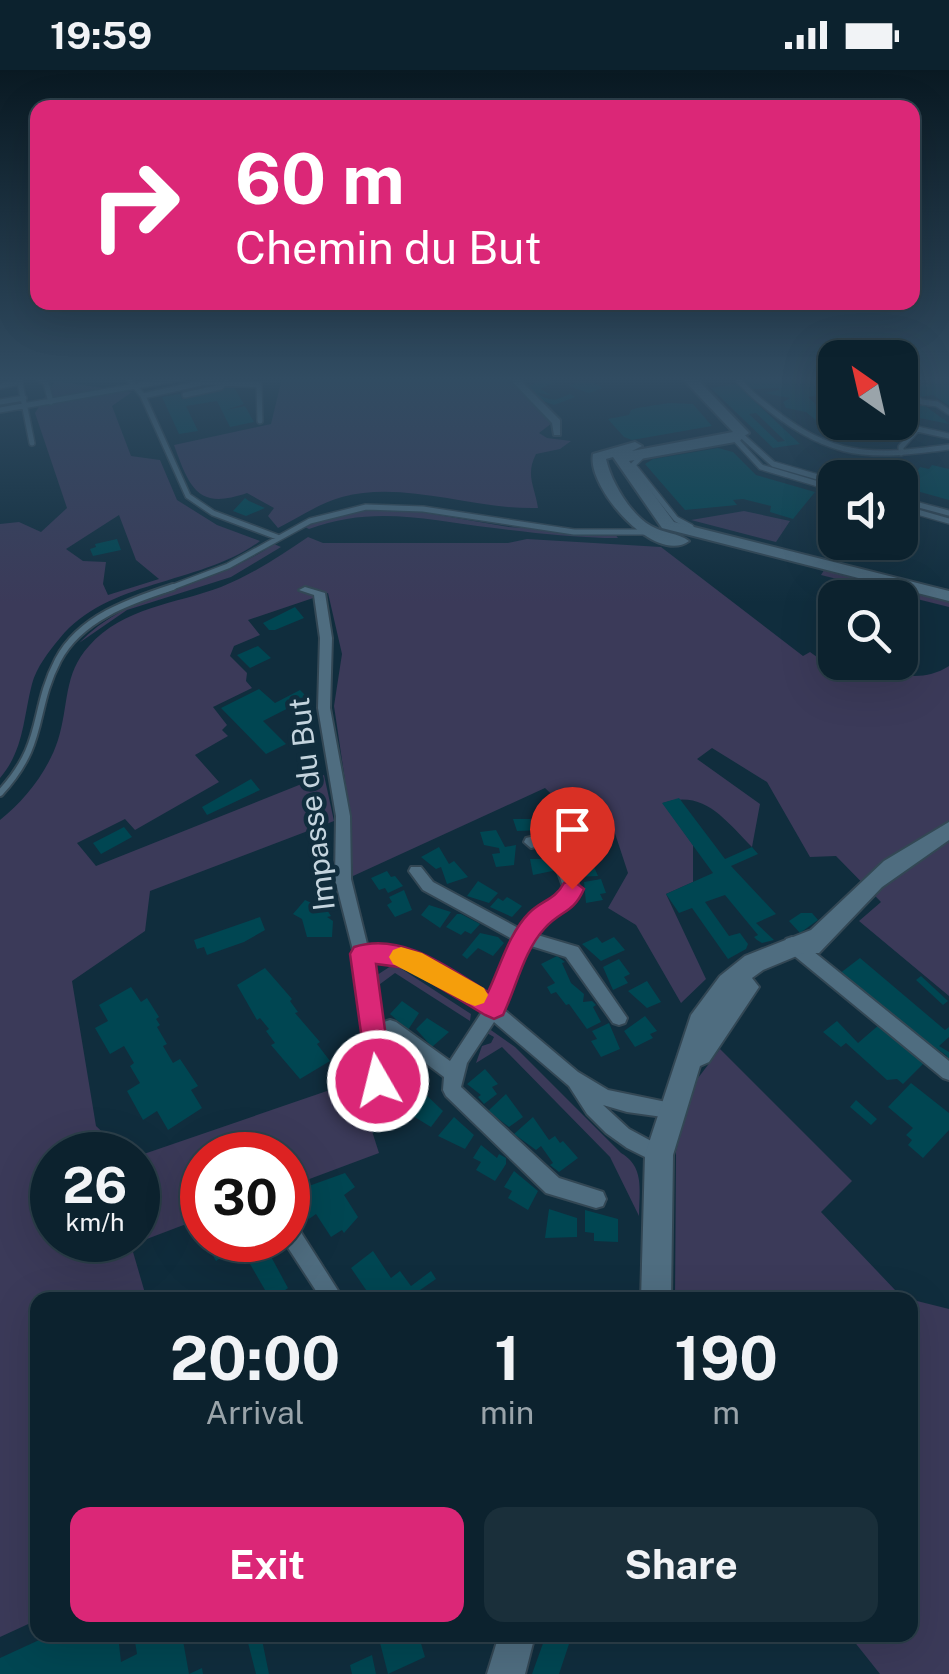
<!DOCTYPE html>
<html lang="en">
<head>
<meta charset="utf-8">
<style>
	body { margin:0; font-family:"Public Sans",sans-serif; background:#1a2f3a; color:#f1f3f6; height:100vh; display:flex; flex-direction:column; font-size:38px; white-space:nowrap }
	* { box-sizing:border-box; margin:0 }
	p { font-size:32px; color:#9aa4aa }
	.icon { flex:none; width:55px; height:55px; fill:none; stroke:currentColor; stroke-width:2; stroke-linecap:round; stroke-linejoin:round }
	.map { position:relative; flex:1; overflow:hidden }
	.details { position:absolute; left:30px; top:1222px; width:888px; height:350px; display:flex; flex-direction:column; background:#0c222e; border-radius:20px; box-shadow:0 10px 40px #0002,0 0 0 2px #2c3f4a }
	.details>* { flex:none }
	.guide { position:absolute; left:30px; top:30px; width:890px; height:210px; border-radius:20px; box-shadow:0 10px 40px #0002,0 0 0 2px #2c3f4a; background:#db2777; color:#fff; overflow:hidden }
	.needle { width:65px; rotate:326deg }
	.controls { position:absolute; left:818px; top:270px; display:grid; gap:20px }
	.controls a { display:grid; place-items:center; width:100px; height:100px; border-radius:20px; background:#0c222e; box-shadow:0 10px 40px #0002,0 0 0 2px #2c3f4a; font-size:50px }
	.speed { position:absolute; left:30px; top:1062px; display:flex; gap:20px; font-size:50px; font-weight:700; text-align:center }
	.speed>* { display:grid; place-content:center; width:130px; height:130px; border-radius:50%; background:#0c222e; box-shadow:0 10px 40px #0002,0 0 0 2px #2c3f4a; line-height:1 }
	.speed small { font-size:25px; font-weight:400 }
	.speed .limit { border:15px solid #d22; background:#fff; color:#111 }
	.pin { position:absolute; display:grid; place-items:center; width:85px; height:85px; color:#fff; margin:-102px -42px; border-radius:50% 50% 50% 0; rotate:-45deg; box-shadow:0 0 10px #0007 }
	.pin .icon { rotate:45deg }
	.me { position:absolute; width:110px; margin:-55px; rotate:352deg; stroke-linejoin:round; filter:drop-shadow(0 0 8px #0008) }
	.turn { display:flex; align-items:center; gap:35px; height:210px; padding:0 40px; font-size:45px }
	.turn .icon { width:130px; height:130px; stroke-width:2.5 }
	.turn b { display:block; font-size:70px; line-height:85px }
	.eta { display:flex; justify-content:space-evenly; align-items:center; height:170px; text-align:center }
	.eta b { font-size:60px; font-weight:700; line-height:70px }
	.cta { display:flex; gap:20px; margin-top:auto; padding:20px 40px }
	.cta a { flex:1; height:115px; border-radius:20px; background:#db2777; color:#fff; font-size:40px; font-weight:700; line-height:115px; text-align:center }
	.cta a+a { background:#1a2f3a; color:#f1f3f6 }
	.status { display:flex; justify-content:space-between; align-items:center; height:70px; padding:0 50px; background:#0c222e; direction:ltr }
	.status svg { height:28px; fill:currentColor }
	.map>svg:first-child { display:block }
</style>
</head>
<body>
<div class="status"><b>19:59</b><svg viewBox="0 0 49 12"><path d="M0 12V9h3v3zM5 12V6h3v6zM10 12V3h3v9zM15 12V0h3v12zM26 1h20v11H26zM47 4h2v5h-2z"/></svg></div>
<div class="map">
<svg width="949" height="1604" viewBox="0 0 949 1604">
	<rect width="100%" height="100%" fill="#102d3d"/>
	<path fill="#3b3a59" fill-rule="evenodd" d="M282 308H506L552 353 539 363 547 368 571 371 560 379 536 384C525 405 535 417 538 438 473 440 405 410 342 427 320 433 298 448 278 458L268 446 274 438 247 423C198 440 190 419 174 375L271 354Z
		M55 311 132 322 112 336 131 386 160 390 177 430 217 455 260 471C201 515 109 509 60 568 49 581 36 598 32 614 23 649 24 680 0 708V454L19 452 41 462 67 438 35 343ZM119 445 136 490 159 509 108 525 103 514 106 492 83 491 66 479Z
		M403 439 509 457 615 464 618 468C577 468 535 463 494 458 428 450 373 435 309 459L303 456 357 441Z
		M744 441 790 451 776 472 691 450Z
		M308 467 323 473H508L527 469 661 477 803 586 810 582 817 587 835 578V592C873 593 912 620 949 596V926L859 851 881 832 836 786 810 787 767 712 712 678 697 689 760 734 752 777C725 750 704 719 663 733L693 775V812L666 824 706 909 681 933 636 855 608 838 628 803 606 736 573 745 545 718 353 806 347 724 334 636 342 584 328 523 248 550 260 565 234 576 230 586 247 603 246 611 252 618 213 637 227 655 222 660 228 666 195 685 219 712 135 760 125 749 77 773 96 796 324 705 334 751 150 821 145 861 72 911 96 1056 127 1085H52V1170H138V1086L356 1011 379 1083 288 1117V1085H202V1148L131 1175 147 1230H38L37 1550 0 1567V750C25 730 48 701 58 670 69 636 63 604 89 576 123 537 176 534 221 517 253 504 280 486 308 467Z
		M274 474 281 477 231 507 127 540 79 573C132 518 213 517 274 474Z
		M826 497 949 530V537L821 505Z
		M394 894 471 944 470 951 395 903 372 920 374 907Z
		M488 958 515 977 621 1083C645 1097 639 1121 639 1146L610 1087 502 977 476 993 482 976 491 973 494 967 485 962Z
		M720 979 852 1111 821 1142 896 1221 909 1229 949 1239V1604H880L849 1565H910V1230H675L676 1081 695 1012Z"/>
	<path fill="#004652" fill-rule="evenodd" d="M740 308H835V322L808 327 842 358 823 356 806 342 786 338 783 332 790 328 764 323 780 320 774 312 778 318 752 319Z
		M927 308H949V336L933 325 920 327 907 318 933 313Z
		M545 309 553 313 540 319 551 325 537 323 545 328 555 330 570 324 575 327 554 335 540 330 529 316Z
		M579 312 594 313 603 318 589 323 568 316Z
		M736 314 748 325 800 374 773 378 711 318ZM756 343 785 371 778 372 749 344Z
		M233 316 244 334 226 340 245 336 254 352 230 357 217 331 186 336 198 361 179 364 162 327 180 324 182 329Z
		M900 332 908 338 924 335 943 349 949 345 944 349 949 354 900 344Z
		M669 333 693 334 712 356 632 370 624 367 608 349 629 345 631 340 637 338Z
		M840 352H872L863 372Z
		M718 378 733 382 756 405 815 422 793 449 770 442 771 436 743 429 733 430 737 435 685 440 645 394 653 389Z
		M932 395 949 399V430L906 418 920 397 929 399Z
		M245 428 249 431 265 438 246 446 233 441Z
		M117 469 121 480 93 486 90 479 96 477 95 474Z
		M295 537 304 548 275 560H269L263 553Z
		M258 576 271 588 250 598 237 585Z
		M259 619 275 633 300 620 308 628 263 651 286 674 266 684 221 638Z
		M251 709 260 720 207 745 202 737Z
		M679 728 725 789 752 777 758 784 731 796 776 844 756 853 774 870 762 873 757 870 754 867 758 865 725 825 705 832 729 866 740 863 748 874 746 879 728 889 692 838 679 843 666 824 713 803 662 733Z
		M555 732 561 750 539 756 541 760 517 761 513 749H537L535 741Z
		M590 743 594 755 589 756 590 761 577 763 573 745Z
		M124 757 132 767 101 784 93 773Z
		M496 760 505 777 516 775 514 795 496 797 492 784 500 783 499 778 484 775 480 762Z
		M591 764 600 782 578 783V767Z
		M439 777 449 794 454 791 468 807 447 814 441 797 436 799 421 787Z
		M590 788 598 806 576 807V790Z
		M530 789H553L557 800 533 805Z
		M387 801 391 807 395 806 403 816 388 823 385 818 379 820 371 808Z
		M601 809 606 823 600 824 603 830 586 833 584 812Z
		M478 811 498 823 489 833 467 826Z
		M404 820 412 840 395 847 387 835 392 832 389 827Z
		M507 827 522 836 512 847 490 837 498 828 503 831Z
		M305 830 327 840 331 846 327 847 333 851 332 867H307L302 849 293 844Z
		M429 835 451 842 440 858 421 845Z
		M801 843H812L818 850 800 863 789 851Z
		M457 844H461L480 854 471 864 465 861 461 865 446 857Z
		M260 847 265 860 244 872 207 885 204 877 197 879 194 870Z
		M480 863 498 867 504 873 493 886 478 878 467 889 462 885Z
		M597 867 602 873 614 867 625 880 601 891 582 874Z
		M557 886 565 892 562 893 571 913 584 924 583 932 592 931 596 935 593 937 601 952 587 959 569 934 566 935 556 922 551 924 547 917 555 913 541 894Z
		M860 888 945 960 949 957V967L939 976 949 982V994L944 990 947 986 936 978 933 981 839 904Z
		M619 889 630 904 624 907 628 913 613 920 603 897Z
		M265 898 292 929 290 931 298 942 295 943 320 972 317 974 330 991 300 1009 271 975 275 973 266 961 269 959 260 948 257 950 237 915Z
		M921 906 948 931 943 935 916 910Z
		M647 911 661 932 647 938 628 921Z
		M131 917 141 932 147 928 159 947 156 949 160 955 157 957 167 974 163 976 173 993 180 989 198 1016 191 1020 202 1038 168 1060 157 1041 143 1050 127 1021 140 1013 130 996 134 993 124 976 110 984 95 958 108 951 99 935Z
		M402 931 419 943 408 960 390 944Z
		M645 946 657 961 650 964 653 968 635 977 624 961Z
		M427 948 449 962 432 977 416 959Z
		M837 951 858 973 880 954 926 991 903 1014 897 1009 887 1010 846 973 841 977 823 962Z
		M609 953 620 979 601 987 591 971 597 969 592 961Z
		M406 984 419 996 426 997 415 1016 398 1005 403 1000 396 996Z
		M485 999 498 1014 492 1017 497 1024 484 1034 478 1027 481 1025 467 1014Z
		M911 1013 949 1043V1060L923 1088 908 1075 912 1070 906 1065 913 1058 888 1037Z
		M421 1020 443 1041 431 1057 413 1046 417 1040 409 1035Z
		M506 1024 523 1047 509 1057 488 1041Z
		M856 1030 877 1049 871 1055 850 1037Z
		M454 1047 474 1065 465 1079 438 1066Z
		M533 1047 549 1070 555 1066 560 1073 563 1071 578 1088 559 1102 550 1095 553 1093 541 1076 536 1080 514 1064Z
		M481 1075 497 1088 499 1084 506 1088V1094L495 1111 476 1100 481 1092 473 1088Z
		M514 1101 538 1121 528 1140 508 1128 512 1121 504 1117Z
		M345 1103 355 1117 344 1125 358 1147 344 1163 342 1160 331 1167 316 1144 309 1149 292 1122Z
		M549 1139 577 1148V1167L545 1168Z
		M585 1140 618 1149V1172L594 1171V1163L585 1162Z
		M214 1170H264L243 1184 238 1176 216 1191 207 1175Z
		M268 1181 288 1218 272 1230H243L265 1220 250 1194Z
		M373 1181 391 1208 400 1201 411 1216 431 1201 436 1209 410 1227 403 1221 410 1230H373L351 1198Z
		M50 1565H118L121 1592 137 1584 134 1565H182L189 1604 202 1598 203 1604H0V1588Z
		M246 1565H261L269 1604H256Z
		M378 1565H428L420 1570 425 1587 388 1604Z
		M546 1565H572L559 1604H532Z
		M372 1585 376 1604H352L350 1595Z"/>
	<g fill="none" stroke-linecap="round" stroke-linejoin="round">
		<g stroke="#334754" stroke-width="8">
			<path id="lane-far1" d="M19 308 32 373
				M39 308 46 313 51 332
				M128 308 143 326 188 426 213 443 277 467
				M739 311 751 323
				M0 316 20 312
				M900 321 919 330
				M185 325 221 317 226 311
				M753 325C825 386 858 390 949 377
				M143 326 205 312 259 315 260 351
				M0 332 24 328
				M922 332 937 334 949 342
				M0 340 181 308
				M737 371 741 365 773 394 835 412
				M737 371 761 397 835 419
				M901 383V377L917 359 949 366
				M642 386 633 395 676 449 691 457
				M900 430 949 443
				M900 437 949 451
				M165 520 228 496 310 451 366 437 423 439 574 462H649"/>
		</g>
		<g stroke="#334754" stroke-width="10">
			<path id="lane" d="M0 723C47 672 31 642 58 590 80 548 130 531 173 517"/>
		</g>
		<g stroke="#334754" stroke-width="4">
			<path id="street" d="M509 308H518L560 350V365H554L552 353Z
				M305 517 325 523 332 568 330 638 350 746 351 809 368 878C418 883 451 898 490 928L514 870 423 820 409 801 411 797H421L433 812 520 859C533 840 552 836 564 819L548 774 531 778 524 772 526 768 553 762 560 768 580 819C569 840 549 846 534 864L578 877 627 948 625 953 619 955 613 953 566 887 528 875 502 938 578 1002 608 1020 676 1034 679 1040 676 1046 670 1048 627 1042 603 1035 629 1059 666 1079 668 1085 666 1091 659 1094 627 1078 606 1063 587 1044 569 1016 494 952 467 993 461 1017 559 1108 603 1122 606 1129 603 1136 596 1138 546 1123 446 1026 443 1020 444 1007 384 962 382 957 384 952 390 950 396 952 450 991 482 942C445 913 419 896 371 892L387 1011 384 1017 378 1019 372 1017 354 884 335 809 336 746 318 638 320 568 314 525 299 520Z
				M792 867 798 869 949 991V1010L943 1008 786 879 784 874 786 869Z
				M288 1150 295 1153 344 1230H322L283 1170H288Z"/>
		</g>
		<g stroke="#334754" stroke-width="4">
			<path id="secondary" d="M682 308H696L749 363 735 372 629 391 674 452 949 521V531L662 458 613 387 606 389C611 412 631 445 651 456 663 463 678 463 689 471 655 496 586 417 593 384L635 372 642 376 632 381 733 362Z
				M949 752V770L882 817 819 883H804L763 900 752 908 759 917 709 992 700 996 673 1085 671 1230H641L645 1085 691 945 720 906 745 886 811 860 884 791Z
				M499 1565H535L525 1604H487Z"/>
		</g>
		<use href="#lane-far1" stroke="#4f6d80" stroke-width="5"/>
		<use href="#lane" stroke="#4f6d80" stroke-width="6"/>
		<use href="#street" fill="#4f6d80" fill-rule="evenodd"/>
		<use href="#secondary" fill="#4f6d80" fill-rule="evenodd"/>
	</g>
	<linearGradient id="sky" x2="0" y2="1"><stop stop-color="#091922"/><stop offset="0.58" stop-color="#314c62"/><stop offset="1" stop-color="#314c62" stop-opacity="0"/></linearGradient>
	<rect width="949" height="533" fill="url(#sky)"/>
	<path fill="#db2777" stroke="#8e194d" stroke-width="2.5" d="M572 810 584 819C573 844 561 840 545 858 524 880 516 918 503 945L494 949 485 945 407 898 376 894 392 1011 388 1020 378 1023 369 1020 350 884 354 877C402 861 449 898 488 922 500 897 509 863 529 843 542 830 555 830 564 813Z"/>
	<path fill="#f59e0b" d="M401 877 422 883 484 918 488 925 484 933 475 936 467 933 393 894 389 887 393 880Z"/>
	<g text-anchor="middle" stroke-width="9" stroke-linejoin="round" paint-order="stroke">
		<g font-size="30" fill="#c4d4de" stroke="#102d3d">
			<text transform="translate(312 734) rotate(-97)" y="10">Impasse du But</text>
		</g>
	</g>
</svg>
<div class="controls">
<a><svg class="needle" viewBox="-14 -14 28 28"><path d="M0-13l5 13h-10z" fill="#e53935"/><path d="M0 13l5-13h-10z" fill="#9aa4aa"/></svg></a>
<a><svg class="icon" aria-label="sound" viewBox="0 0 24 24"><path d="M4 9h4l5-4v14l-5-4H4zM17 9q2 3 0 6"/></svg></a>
<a><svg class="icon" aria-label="search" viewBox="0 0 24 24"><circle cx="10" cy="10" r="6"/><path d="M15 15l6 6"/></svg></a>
</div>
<div class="speed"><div>26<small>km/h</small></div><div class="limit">30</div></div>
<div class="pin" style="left:572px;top:819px;background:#d93025"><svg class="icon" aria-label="arrive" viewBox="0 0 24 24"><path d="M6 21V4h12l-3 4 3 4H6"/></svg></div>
<svg class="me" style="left:378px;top:1011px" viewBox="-20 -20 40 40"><circle r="17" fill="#db2777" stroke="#fff" stroke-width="3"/><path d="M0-11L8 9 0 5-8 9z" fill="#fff"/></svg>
<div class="guide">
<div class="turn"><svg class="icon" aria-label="right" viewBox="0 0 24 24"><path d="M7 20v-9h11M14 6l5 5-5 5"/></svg><div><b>60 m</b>Chemin du But</div></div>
</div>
<section class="details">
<div class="eta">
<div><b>20:00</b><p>Arrival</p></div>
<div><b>1</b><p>min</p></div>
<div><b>190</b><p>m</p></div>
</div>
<div class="cta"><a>Exit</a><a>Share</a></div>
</section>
</div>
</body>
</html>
